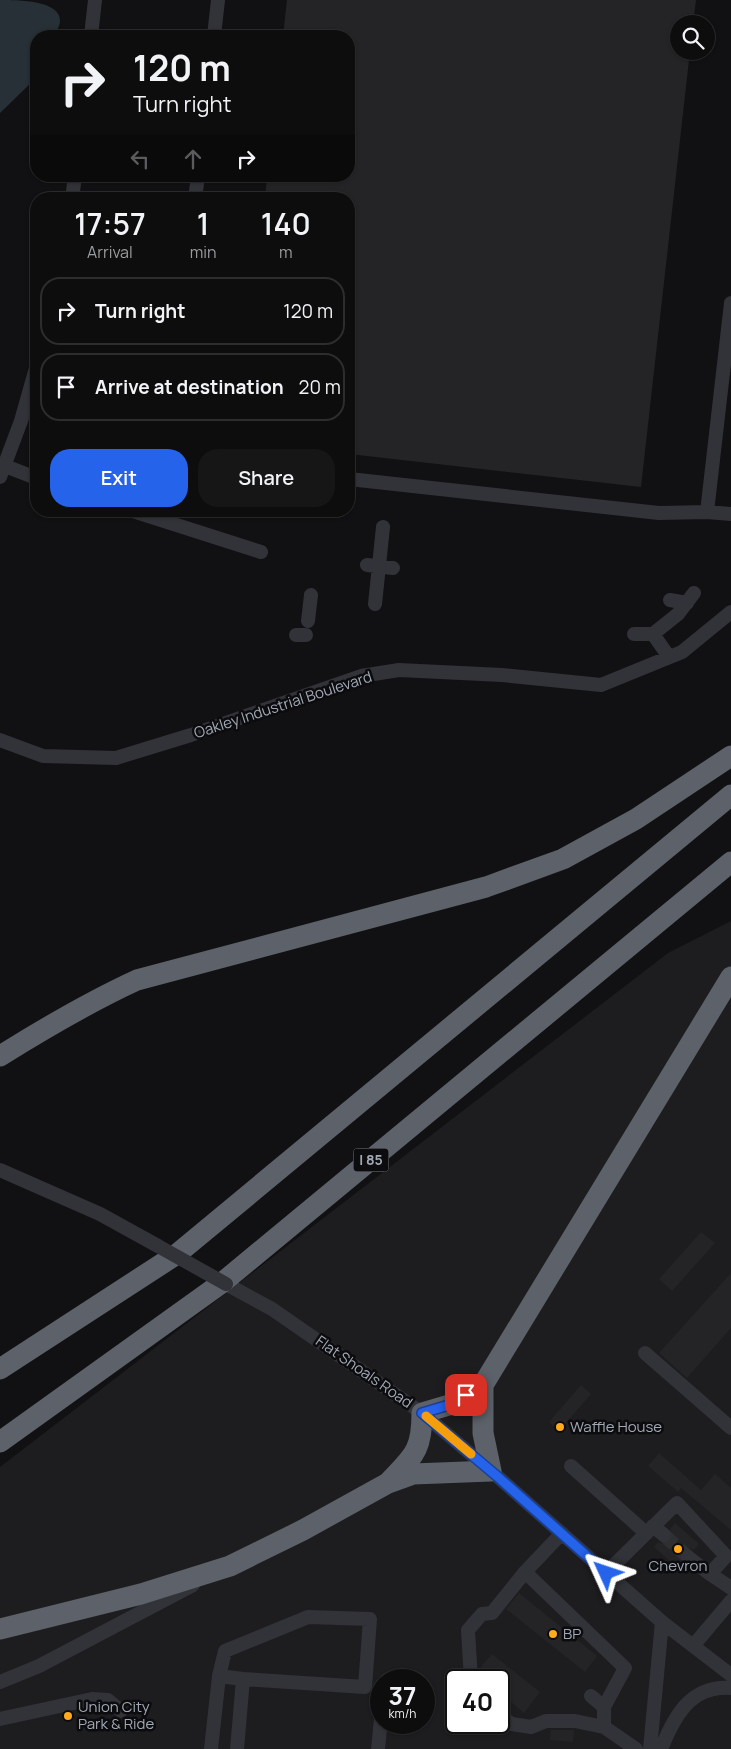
<!DOCTYPE html>
<html lang="en">
<head>
<meta charset="utf-8">
<style>
	body { margin:0; font-family:Manrope,sans-serif; background:#161617; color:#f1f3f6; height:100vh; display:flex; flex-direction:column; font-size:19px; white-space:nowrap }
	* { box-sizing:border-box; margin:0 }
	p { font-size:16px; color:#9a9c9e }
	.icon { flex:none; width:28px; height:28px; fill:none; stroke:currentColor; stroke-width:2; stroke-linecap:round; stroke-linejoin:round }
	.map { position:relative; flex:1; overflow:hidden }
	.side { position:absolute; left:30px; top:192px; width:325px; height:325px; display:flex; flex-direction:column; background:#0d0d0e; border-radius:20px; box-shadow:0 1px 4px #0004,0 0 0 1px #2d2d2e }
	.side>* { flex:none }
	.hud { position:absolute; left:30px; top:30px; width:325px; height:152px; border-radius:20px; box-shadow:0 1px 4px #0004,0 0 0 1px #2d2d2e; background:#0d0d0e; color:#f1f3f6; overflow:hidden }
	.tools { position:absolute; left:670px; top:15px; display:grid; gap:10px }
	.tools a { display:grid; place-items:center; width:45px; height:45px; border-radius:50%; background:#0d0d0e; box-shadow:0 1px 4px #0004,0 0 0 1px #2d2d2e; font-size:25px }
	.speed { position:absolute; left:370px; top:1669px; display:flex; gap:10px; font-size:25px; font-weight:700; text-align:center }
	.speed>* { display:grid; place-content:center; width:65px; height:65px; border-radius:50%; background:#0d0d0e; box-shadow:0 1px 4px #0004,0 0 0 1px #2d2d2e; line-height:1 }
	.speed small { font-size:12px; font-weight:400 }
	.speed .limit { border:2px solid #111; border-radius:8px; background:#fff; color:#111 }
	.pin { position:absolute; display:grid; place-items:center; width:42px; height:42px; color:#fff; margin:-21px; border-radius:10px; box-shadow:0 2px 8px #0006 }
	.me { position:absolute; width:55px; margin:-28px; rotate:312deg; stroke-linejoin:round; filter:drop-shadow(0 0 4px #0008) }
	.turn { display:flex; align-items:center; gap:18px; height:105px; padding:0 20px; font-size:22px }
	.turn .icon { width:65px; height:65px; stroke-width:2.5 }
	.turn b { display:block; font-size:35px; line-height:42px }
	.lanes { display:flex; align-items:center; height:48px; padding:0 20px; background:#0003; justify-content:center; gap:25px; direction:ltr }
	.lanes .off { opacity:.35 }
	.eta { display:flex; justify-content:space-evenly; align-items:center; height:85px; text-align:center }
	.eta b { font-size:30px; font-weight:600; line-height:35px }
	.cta { display:flex; gap:10px; margin-top:auto; padding:10px 20px }
	.cta a { flex:1; height:58px; border-radius:20px; background:#2563eb; color:#fff; font-size:20px; font-weight:600; line-height:58px; text-align:center }
	.cta a+a { background:#161617; color:#f1f3f6 }
	ul { padding:0; list-style:none }
	li { display:flex; align-items:center; gap:15px; height:68px; margin:0 10px 8px; padding:0 10px; border:2px solid #2d2d2e; border-radius:20px }
	li div { flex:1 }
	li b { display:block; font-size:19px }
	li em { font-style:normal }
	.map>svg:first-child { display:block }
</style>
</head>
<body>
<div class="map">
<svg width="731" height="1749" viewBox="0 0 731 1749">
	<rect width="100%" height="100%" fill="#111113"/>
	<path fill="#1d1d20" fill-rule="evenodd" d="M731 921V1749H0V1467L668 953ZM381 1680H424V1722H381ZM456 1680H499V1722H456Z"/>
	<path fill="#273037" d="M0 0C17 0 62 0 60 22 59 28 56 31 54 36H36V78L0 113Z"/>
	<path fill="#242427" d="M287 0H696L693 24H679V51H690L641 487 349 454V199H265L267 176H349V36H283Z
		M701 1232 715 1243 672 1291 659 1279Z
		M731 1273V1328L687 1378 659 1353Z
		M581 1385 591 1394 559 1431 549 1422Z
		M659 1453 701 1490 715 1474 731 1488V1530L681 1488 678 1492 648 1466Z
		M675 1523 699 1544 694 1550 689 1548 681 1551 679 1556 682 1563 678 1568 654 1547 658 1542 663 1544 670 1541 673 1536 670 1529Z
		M519 1593 597 1656 585 1672 506 1609Z
		M492 1654 540 1692 524 1713 499 1692V1680H483L480 1677 479 1669Z
		M551 1730H574L573 1742 550 1740Z"/>
	<g fill="none" stroke-linecap="round" stroke-linejoin="round">
		<path stroke="#2e2f33" stroke-width="14" stroke-dasharray="14 7" stroke-linecap="butt" d="M664 1535 688 1557"/>
		<path stroke="#323338" stroke-width="14" d="M91 36 95 0
			M214 36 218 0
			M72 199 75 176
			M195 199 198 176
			M0 464 36 478
			M0 477 21 421 36 368
			M349 479 659 513 707 512 731 514
			M133 511 261 552
			M707 512 731 303
			M367 565 393 568
			M670 600 687 603
			M375 604 383 527
			M308 621 311 595
			M634 634H653L678 614 694 593
			M653 634 669 657
			M296 635H306
			M0 740 43 756 116 758 191 735 361 676 399 670 502 675 601 685 682 652 731 612
			M0 1170 100 1214 158 1246
			M226 1284 272 1309 422 1413 498 1477 662 1622 731 1675
			M645 1353 731 1428
			M571 1466 646 1533
			M653 1526 664 1535
			M688 1557 710 1574
			M525 1572 625 1668 604 1707V1727L636 1749
			M606 1573 677 1503 726 1556 710 1574 731 1588
			M693 1646 731 1601
			M219 1676 225 1651 308 1617 370 1619 365 1687 243 1679
			M471 1680 468 1630 482 1614 492 1613 525 1572 562 1533
			M0 1682 39 1666 193 1585
			M591 1696 604 1707
			M499 1716 512 1724 531 1727 546 1721H575L604 1727
			M0 1719 92 1699 108 1700 121 1711
			M211 1749 219 1676 243 1679 237 1749
			M378 1749 381 1719
			M650 1749 662 1622
			M661 1749C674 1717 690 1685 731 1688"/>
		<path stroke="#5d6169" stroke-width="21" d="M0 1056C45 1028 89 1002 137 980L486 887 563 859 636 819 731 756
			M0 1369 177 1254 731 795
			M0 1442 223 1282 731 862
			M388 1483C413 1456 422 1452 422 1413L449 1405 483 1385 731 977
			M0 1629 141 1594 230 1566 303 1530 388 1483 413 1474 491 1471 483 1433V1385"/>
		<path stroke="#323338" stroke-width="14" d="M158 1246 226 1284"/>
	</g>
	<g fill="none" stroke-linecap="round" stroke-linejoin="round">
		<g stroke="#184099" stroke-width="12">
			<path id="route" d="M466 1395 449 1405 422 1413 498 1477 606 1573"/>
		</g>
		<use href="#route" stroke="#2563eb" stroke-width="9"/>
		<path stroke="#f59e0b" stroke-width="9" d="M426 1416 471 1454"/>
	</g>
	<g fill="#ffab1d" stroke="#0c0c0e" stroke-width="2">
		<circle cx="560" cy="1427" r="5"/>
		<circle cx="678" cy="1549" r="5"/>
		<circle cx="553" cy="1634" r="5"/>
		<circle cx="68" cy="1716" r="5"/>
	</g>
	<g text-anchor="middle" stroke-width="5" stroke-linejoin="round" paint-order="stroke">
		<rect fill="#0c0c0e" stroke="#747983" stroke-width="1" x="353.5" y="1148.5" width="35" height="23" rx="4"/>
		<g font-size="14" font-weight="bold" fill="#a1a8b5">
			<text x="371" y="1165">I 85</text>
		</g>
		<g font-size="15" fill="#a1a8b5" stroke="#0c0c0e">
			<text transform="translate(283 705) rotate(-18)" y="5">Oakley Industrial Boulevard</text>
			<text transform="translate(364 1372) rotate(35)" y="5">Flat Shoals Road</text>
		</g>
		<g font-size="15" fill="#a1a8b5" stroke="#0c0c0e" text-anchor="start">
			<text x="570" y="1432">Waffle House</text>
			<text x="678" y="1571" text-anchor="middle">Chevron</text>
			<text x="563" y="1639">BP</text>
			<text x="78" y="1712">Union City<tspan x="78" dy="17">Park &amp; Ride</tspan></text>
		</g>
	</g>
</svg>
<div class="tools">
<a><svg class="icon" aria-label="search" viewBox="0 0 24 24"><circle cx="10" cy="10" r="6"/><path d="M15 15l6 6"/></svg></a>
</div>
<div class="speed"><div>37<small>km/h</small></div><div class="limit">40</div></div>
<div class="pin" style="left:466px;top:1395px;background:#d93025"><svg class="icon" aria-label="arrive" viewBox="0 0 24 24"><path d="M6 21V4h12l-3 4 3 4H6"/></svg></div>
<svg class="me" style="left:606px;top:1573px" viewBox="-20 -20 40 40"><path d="M0-17L14 15 0 8-14 15z" fill="#2563eb" stroke="#fff" stroke-width="4"/></svg>
<div class="hud">
<div class="turn"><svg class="icon" aria-label="right" viewBox="0 0 24 24"><path d="M7 20v-9h11M14 6l5 5-5 5"/></svg><div><b>120 m</b>Turn right</div></div>
<div class="lanes"><svg class="icon off" aria-label="left" viewBox="0 0 24 24"><path d="M17 20v-9H6M10 6l-5 5 5 5"/></svg><svg class="icon off" aria-label="ahead" viewBox="0 0 24 24"><path d="M12 20V5M6 11l6-6 6 6"/></svg><svg class="icon" aria-label="right" viewBox="0 0 24 24"><path d="M7 20v-9h11M14 6l5 5-5 5"/></svg></div>
</div>
<section class="side">
<div class="eta">
<div><b>17:57</b><p>Arrival</p></div>
<div><b>1</b><p>min</p></div>
<div><b>140</b><p>m</p></div>
</div>
<ul>
<li><svg class="icon" aria-label="right" viewBox="0 0 24 24"><path d="M7 20v-9h11M14 6l5 5-5 5"/></svg><div><b>Turn right</b></div><em>120 m</em></li>
<li><svg class="icon" aria-label="arrive" viewBox="0 0 24 24"><path d="M6 21V4h12l-3 4 3 4H6"/></svg><div><b>Arrive at destination</b></div><em>20 m</em></li>
</ul>
<div class="cta"><a>Exit</a><a>Share</a></div>
</section>
</div>
</body>
</html>
